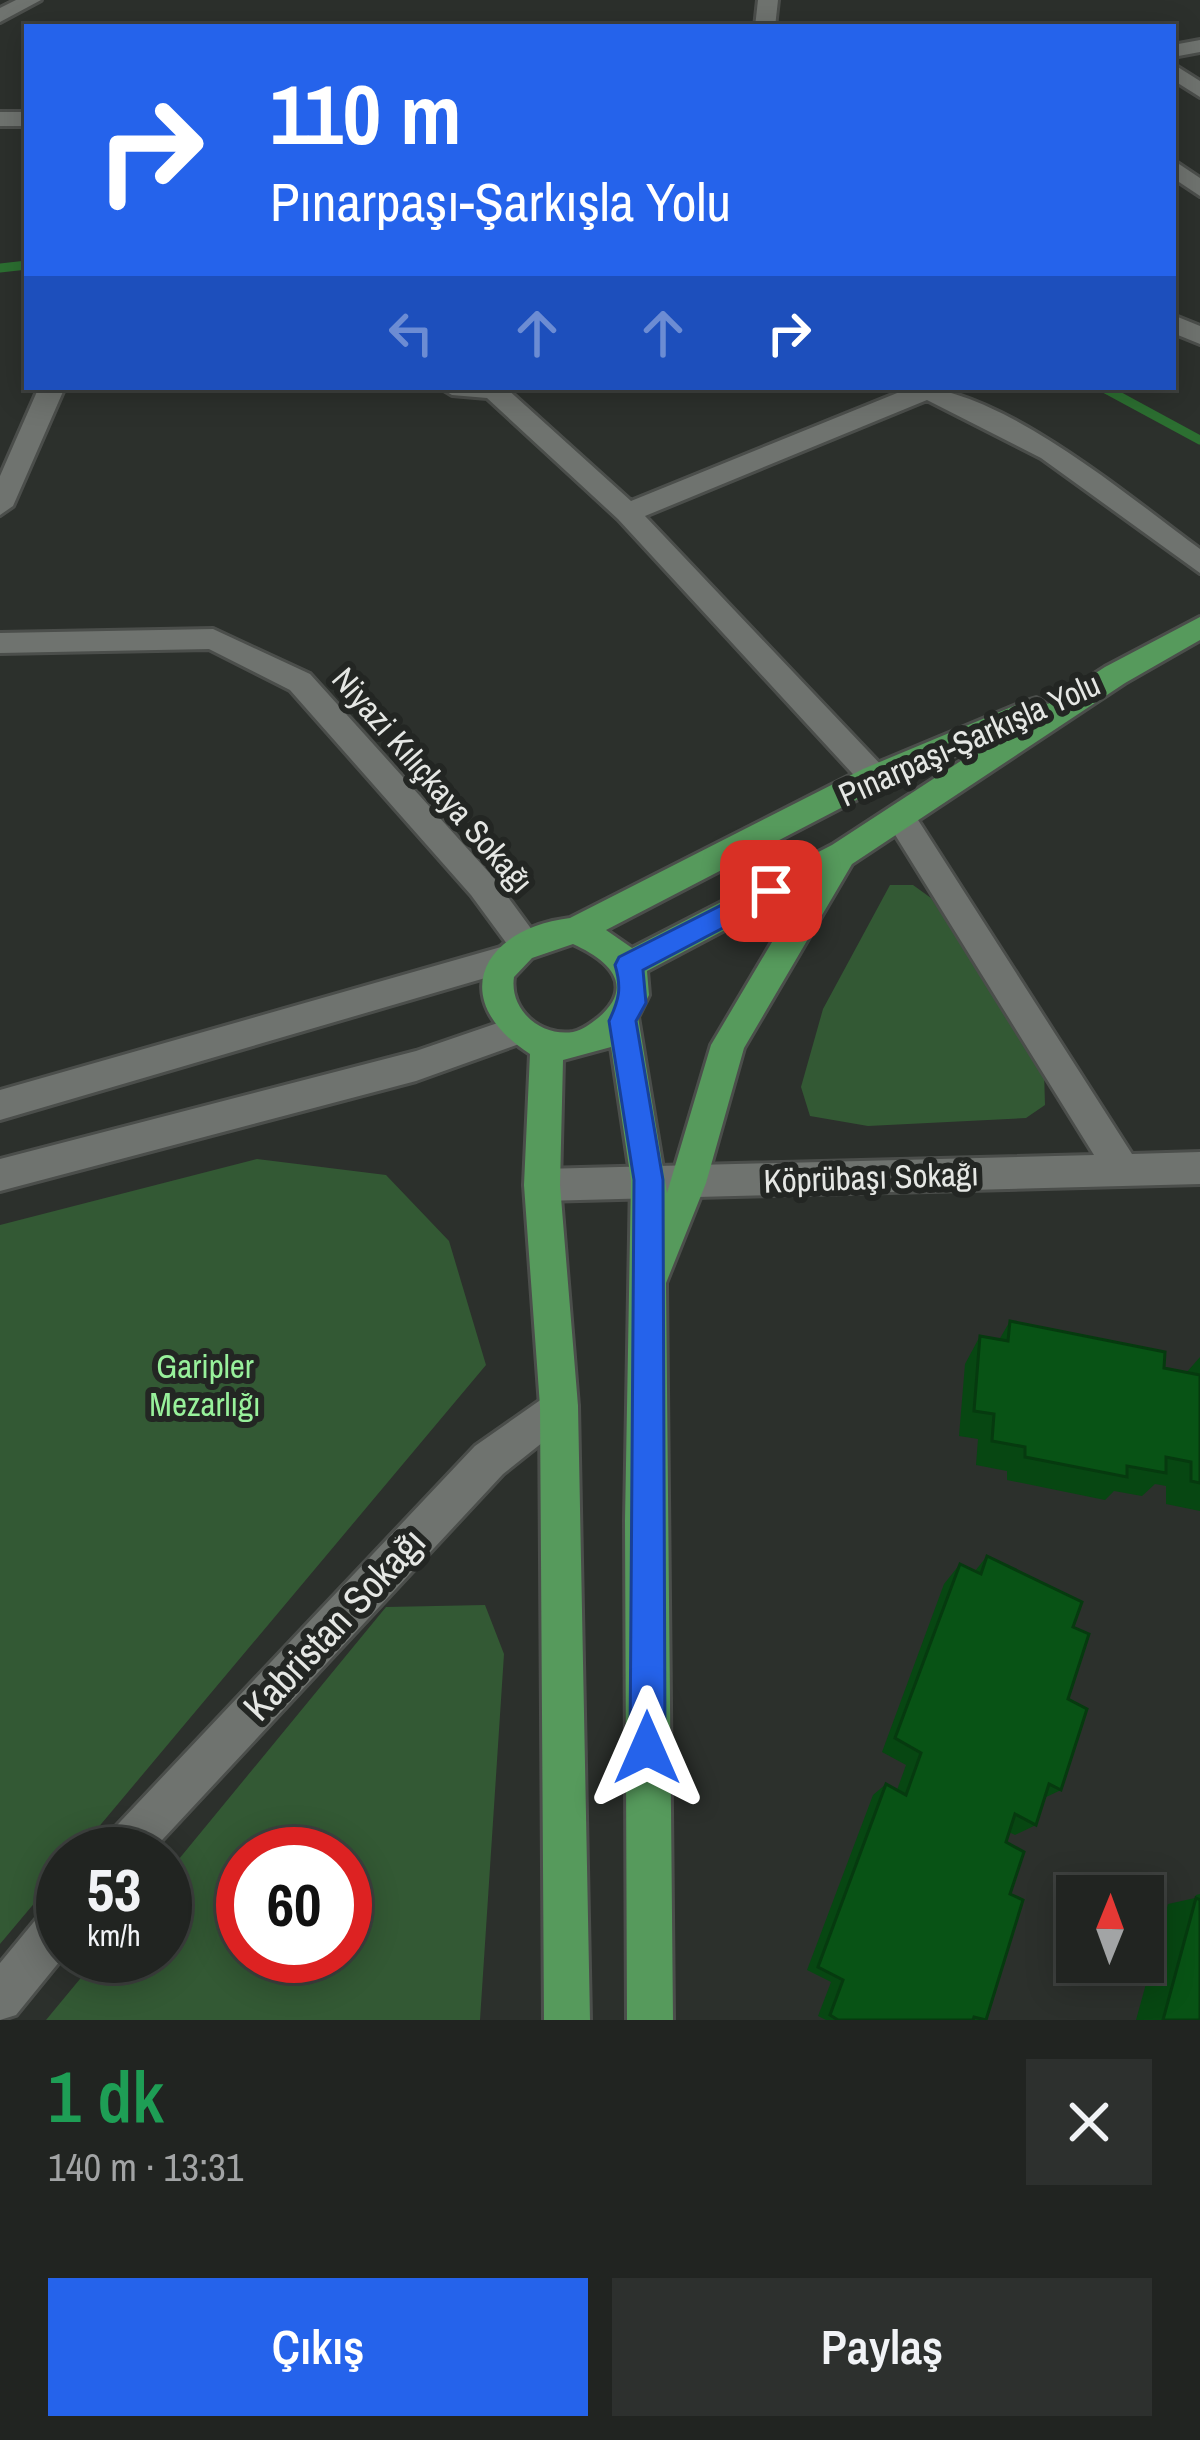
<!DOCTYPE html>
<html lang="tr">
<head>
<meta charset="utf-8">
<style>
	body { margin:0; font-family:"Archivo Narrow",sans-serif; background:#2d302e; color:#f1f3f6; height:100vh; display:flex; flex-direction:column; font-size:45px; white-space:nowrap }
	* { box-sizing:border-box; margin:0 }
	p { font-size:39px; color:#a2a4a5 }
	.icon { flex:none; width:66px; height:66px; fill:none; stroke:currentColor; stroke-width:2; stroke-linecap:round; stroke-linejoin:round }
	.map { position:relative; height:2020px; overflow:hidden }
	.details { display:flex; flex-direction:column; background:#212421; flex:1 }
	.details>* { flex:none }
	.guide { position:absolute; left:24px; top:24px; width:1152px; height:366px; border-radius:0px; box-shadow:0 6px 30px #0003,0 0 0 3px #3e413f; background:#2563eb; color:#fff; overflow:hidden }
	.needle { width:78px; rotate:1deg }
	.fabs { position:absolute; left:1056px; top:1875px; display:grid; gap:24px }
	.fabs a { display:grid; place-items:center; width:108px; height:108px; border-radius:0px; background:#212421; box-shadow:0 6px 30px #0003,0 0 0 3px #3e413f; font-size:60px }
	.speed { position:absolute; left:36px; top:1827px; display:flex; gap:24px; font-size:60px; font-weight:700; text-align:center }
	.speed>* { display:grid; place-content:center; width:156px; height:156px; border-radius:50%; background:#212421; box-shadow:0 6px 30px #0003,0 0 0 3px #3e413f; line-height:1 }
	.speed small { font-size:30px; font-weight:400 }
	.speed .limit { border:18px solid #d22; background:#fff; color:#111 }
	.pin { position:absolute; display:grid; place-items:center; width:102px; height:102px; color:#fff; margin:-51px; border-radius:24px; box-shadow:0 6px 18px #0006 }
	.me { position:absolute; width:132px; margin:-66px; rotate:0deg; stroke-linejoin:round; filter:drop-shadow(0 0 9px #0008) }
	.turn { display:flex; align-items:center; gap:42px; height:252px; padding:0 48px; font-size:54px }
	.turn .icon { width:156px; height:156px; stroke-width:2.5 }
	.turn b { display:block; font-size:84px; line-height:102px }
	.lanes { display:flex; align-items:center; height:114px; padding:0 48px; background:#0003; justify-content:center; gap:60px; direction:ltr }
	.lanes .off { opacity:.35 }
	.round { display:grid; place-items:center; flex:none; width:126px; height:126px; border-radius:0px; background:#2d302e }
	.headline { display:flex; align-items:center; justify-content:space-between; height:204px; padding:0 48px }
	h1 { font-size:72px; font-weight:600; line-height:90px; color:#1e9e55 }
	.primary-button { display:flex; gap:24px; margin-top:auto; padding:24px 48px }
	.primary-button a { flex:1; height:138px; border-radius:0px; background:#2563eb; color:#fff; font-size:48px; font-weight:600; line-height:138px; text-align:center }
	.primary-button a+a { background:#2d302e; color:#f1f3f6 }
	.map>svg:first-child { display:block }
</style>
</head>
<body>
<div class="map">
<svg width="1200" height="2020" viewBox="0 0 1200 2020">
	<rect width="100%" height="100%" fill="#2c302c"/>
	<path fill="#335934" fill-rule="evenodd" d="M890 885H913L931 898 1044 1071 1045 1105 1026 1118 868 1126 810 1116 801 1087 823 1009Z
		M257 1159 386 1175 449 1241 486 1365 76 1854H63V1869L0 1944V1225Z
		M485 1605 504 1654 480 2020H46L99 1956H165V1876L386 1607ZM243 1854H345V1956H243Z"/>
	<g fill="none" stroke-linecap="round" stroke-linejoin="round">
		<path stroke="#2c6f31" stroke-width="9" d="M0 268 27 265
			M1102 387 1200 440"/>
		<g stroke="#4b4e4b" stroke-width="6">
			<path id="minor" d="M16 0H41L0 22V8Z
				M758 0H778L775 27H755Z
				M1200 40V52L1173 57V45Z
				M1173 64 1200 81V97L1173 80Z
				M0 112H27V126H0Z
				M1173 160 1200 178V196L1173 178Z
				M1173 315 1200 326V344L1173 333Z
				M39 387H65L13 506 0 515V476Z
				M439 387H505L631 501 912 387C1000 387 1129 497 1200 549V573L1041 458 927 400 645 516 885 769 889 777 885 785H863L618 519 487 398 452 395Z
				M213 629 310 674 493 877 535 934 540 943 535 952 524 956 513 952 471 895 290 690 209 649 0 653V633Z
				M900 805 911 809 1132 1154 1200 1152V1184L542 1201 530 1196 524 1185 530 1174 542 1169 1094 1155 889 825 885 817 889 809Z
				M559 1387 572 1393 578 1406 572 1419 503 1474 149 1854H97L104 1839 475 1446Z
				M63 1900 64 1956 16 2015 0 2020V1963L47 1906Z"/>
		</g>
		<g stroke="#4b4e4b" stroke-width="6">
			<path id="secondary" d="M508 945 519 948 524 958 519 968 0 1120V1090Z
				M518 1016 530 1020 535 1030 530 1040 416 1081 0 1191V1159L416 1051Z"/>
		</g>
		<g stroke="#4b4e4b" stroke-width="6">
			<path id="primary" d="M1200 617V640L1125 683 852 864 744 1048 706 1183 666 1283 673 2020H627L625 1521 631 1180 611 1047 563 1060 560 1185 578 1406 590 2020H544L540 1406 524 1185 530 1054C446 1000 481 929 570 918L863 769 1026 701 1036 698 1048 704 1105 667ZM996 738 832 845 632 948 606 930 885 785ZM804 888 711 1045 667 1193 638 1017 649 995 647 971ZM573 944C608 960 637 985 598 1018 590 1024 583 1030 573 1032 541 1037 509 1010 514 977L532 958Z"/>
		</g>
		<use href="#minor" fill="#6f736f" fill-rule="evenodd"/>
		<use href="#secondary" fill="#6f736f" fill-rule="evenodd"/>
		<use href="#primary" fill="#569a5c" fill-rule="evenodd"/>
	</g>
	<path fill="#074712" d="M1010 1321 1164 1368 1186 1373 1200 1357V1511L1166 1504V1486L1155 1484 1142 1496 1114 1491 1105 1500 1007 1480V1471L976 1465 978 1439 959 1436 965 1364 980 1336 999 1340Z
		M987 1556 1073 1627 1061 1790 1044 1798 1036 1825 1015 1835 1009 1832 1006 1842 1010 1894 986 2020H826L818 2016 831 1982 807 1970 873 1795 886 1784 897 1790 906 1765 882 1752 944 1584 960 1564 975 1571Z
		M1200 1894V2020H1136L1168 1904 1195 1898 1196 1895Z"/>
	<path fill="#085315" stroke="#063a0f" stroke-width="3" d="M1010 1321 1165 1352 1164 1368 1200 1375V1483L1191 1481V1462L1166 1457V1473L1127 1466V1477L1025 1457V1447L992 1441 994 1414 974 1411 980 1336 1008 1341Z
		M987 1556 1082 1602 1073 1627 1089 1634 1068 1699 1087 1709 1061 1790 1049 1784 1036 1825 1015 1814 1006 1842 1024 1852 1010 1894 1023 1900 986 2020 974 2017 973 2020H838L830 2015 843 1980 818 1967 886 1784 906 1795 921 1753 895 1738 960 1564 981 1574Z
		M1196 1898 1200 1900V2020H1163Z"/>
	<path fill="#2563eb" stroke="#184099" stroke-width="3" d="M771 880 784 891 780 898 643 970 646 1003 636 1021 663 1180 665 1748 659 1760 647 1765 635 1760 630 1748 634 1180 609 1021C619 1000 622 988 615 965L619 957Z"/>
	<g text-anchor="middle" stroke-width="12" stroke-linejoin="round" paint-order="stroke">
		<g font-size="33" fill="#e5e7e4" stroke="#232623">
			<text transform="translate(969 739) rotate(-24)" y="12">Pınarpaşı-Şarkışla Yolu</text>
			<text transform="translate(433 780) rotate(49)" y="12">Niyazi Kılıçkaya Sokağı</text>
			<text transform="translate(871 1177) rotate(-2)" y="12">Köprübaşı Sokağı</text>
		</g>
		<g font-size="33" fill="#98f19b" stroke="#232623">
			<text x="205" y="1378">Garipler<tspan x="205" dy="38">Mezarlığı</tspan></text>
		</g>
		<g font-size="39" fill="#e5e7e4" stroke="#232623">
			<text transform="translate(334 1624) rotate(-47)" y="14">Kabristan Sokağı</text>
		</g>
	</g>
</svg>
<div class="fabs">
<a><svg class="needle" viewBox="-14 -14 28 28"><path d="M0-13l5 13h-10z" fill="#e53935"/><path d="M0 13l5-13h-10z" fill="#a2a4a5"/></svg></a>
</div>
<div class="speed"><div>53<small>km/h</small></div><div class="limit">60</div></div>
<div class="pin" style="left:771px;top:891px;background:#d93025"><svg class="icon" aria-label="arrive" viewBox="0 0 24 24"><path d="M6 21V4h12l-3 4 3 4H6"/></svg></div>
<svg class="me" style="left:647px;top:1748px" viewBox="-20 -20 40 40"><path d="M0-17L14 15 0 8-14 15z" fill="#2563eb" stroke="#fff" stroke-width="4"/></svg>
<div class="guide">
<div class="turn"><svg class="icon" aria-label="right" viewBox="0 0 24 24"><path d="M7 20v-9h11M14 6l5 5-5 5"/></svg><div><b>110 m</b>Pınarpaşı-Şarkışla Yolu</div></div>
<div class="lanes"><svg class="icon off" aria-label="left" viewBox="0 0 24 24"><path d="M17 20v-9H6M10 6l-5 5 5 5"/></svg><svg class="icon off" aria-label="ahead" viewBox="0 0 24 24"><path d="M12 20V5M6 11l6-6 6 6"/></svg><svg class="icon off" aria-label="ahead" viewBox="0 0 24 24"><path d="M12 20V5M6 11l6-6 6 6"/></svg><svg class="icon" aria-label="right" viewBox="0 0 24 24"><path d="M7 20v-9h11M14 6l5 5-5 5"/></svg></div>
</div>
</div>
<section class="details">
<div class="headline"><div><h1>1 dk</h1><p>140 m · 13:31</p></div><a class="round"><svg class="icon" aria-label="close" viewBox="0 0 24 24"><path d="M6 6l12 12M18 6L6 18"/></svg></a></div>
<div class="primary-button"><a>Çıkış</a><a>Paylaş</a></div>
</section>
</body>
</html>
